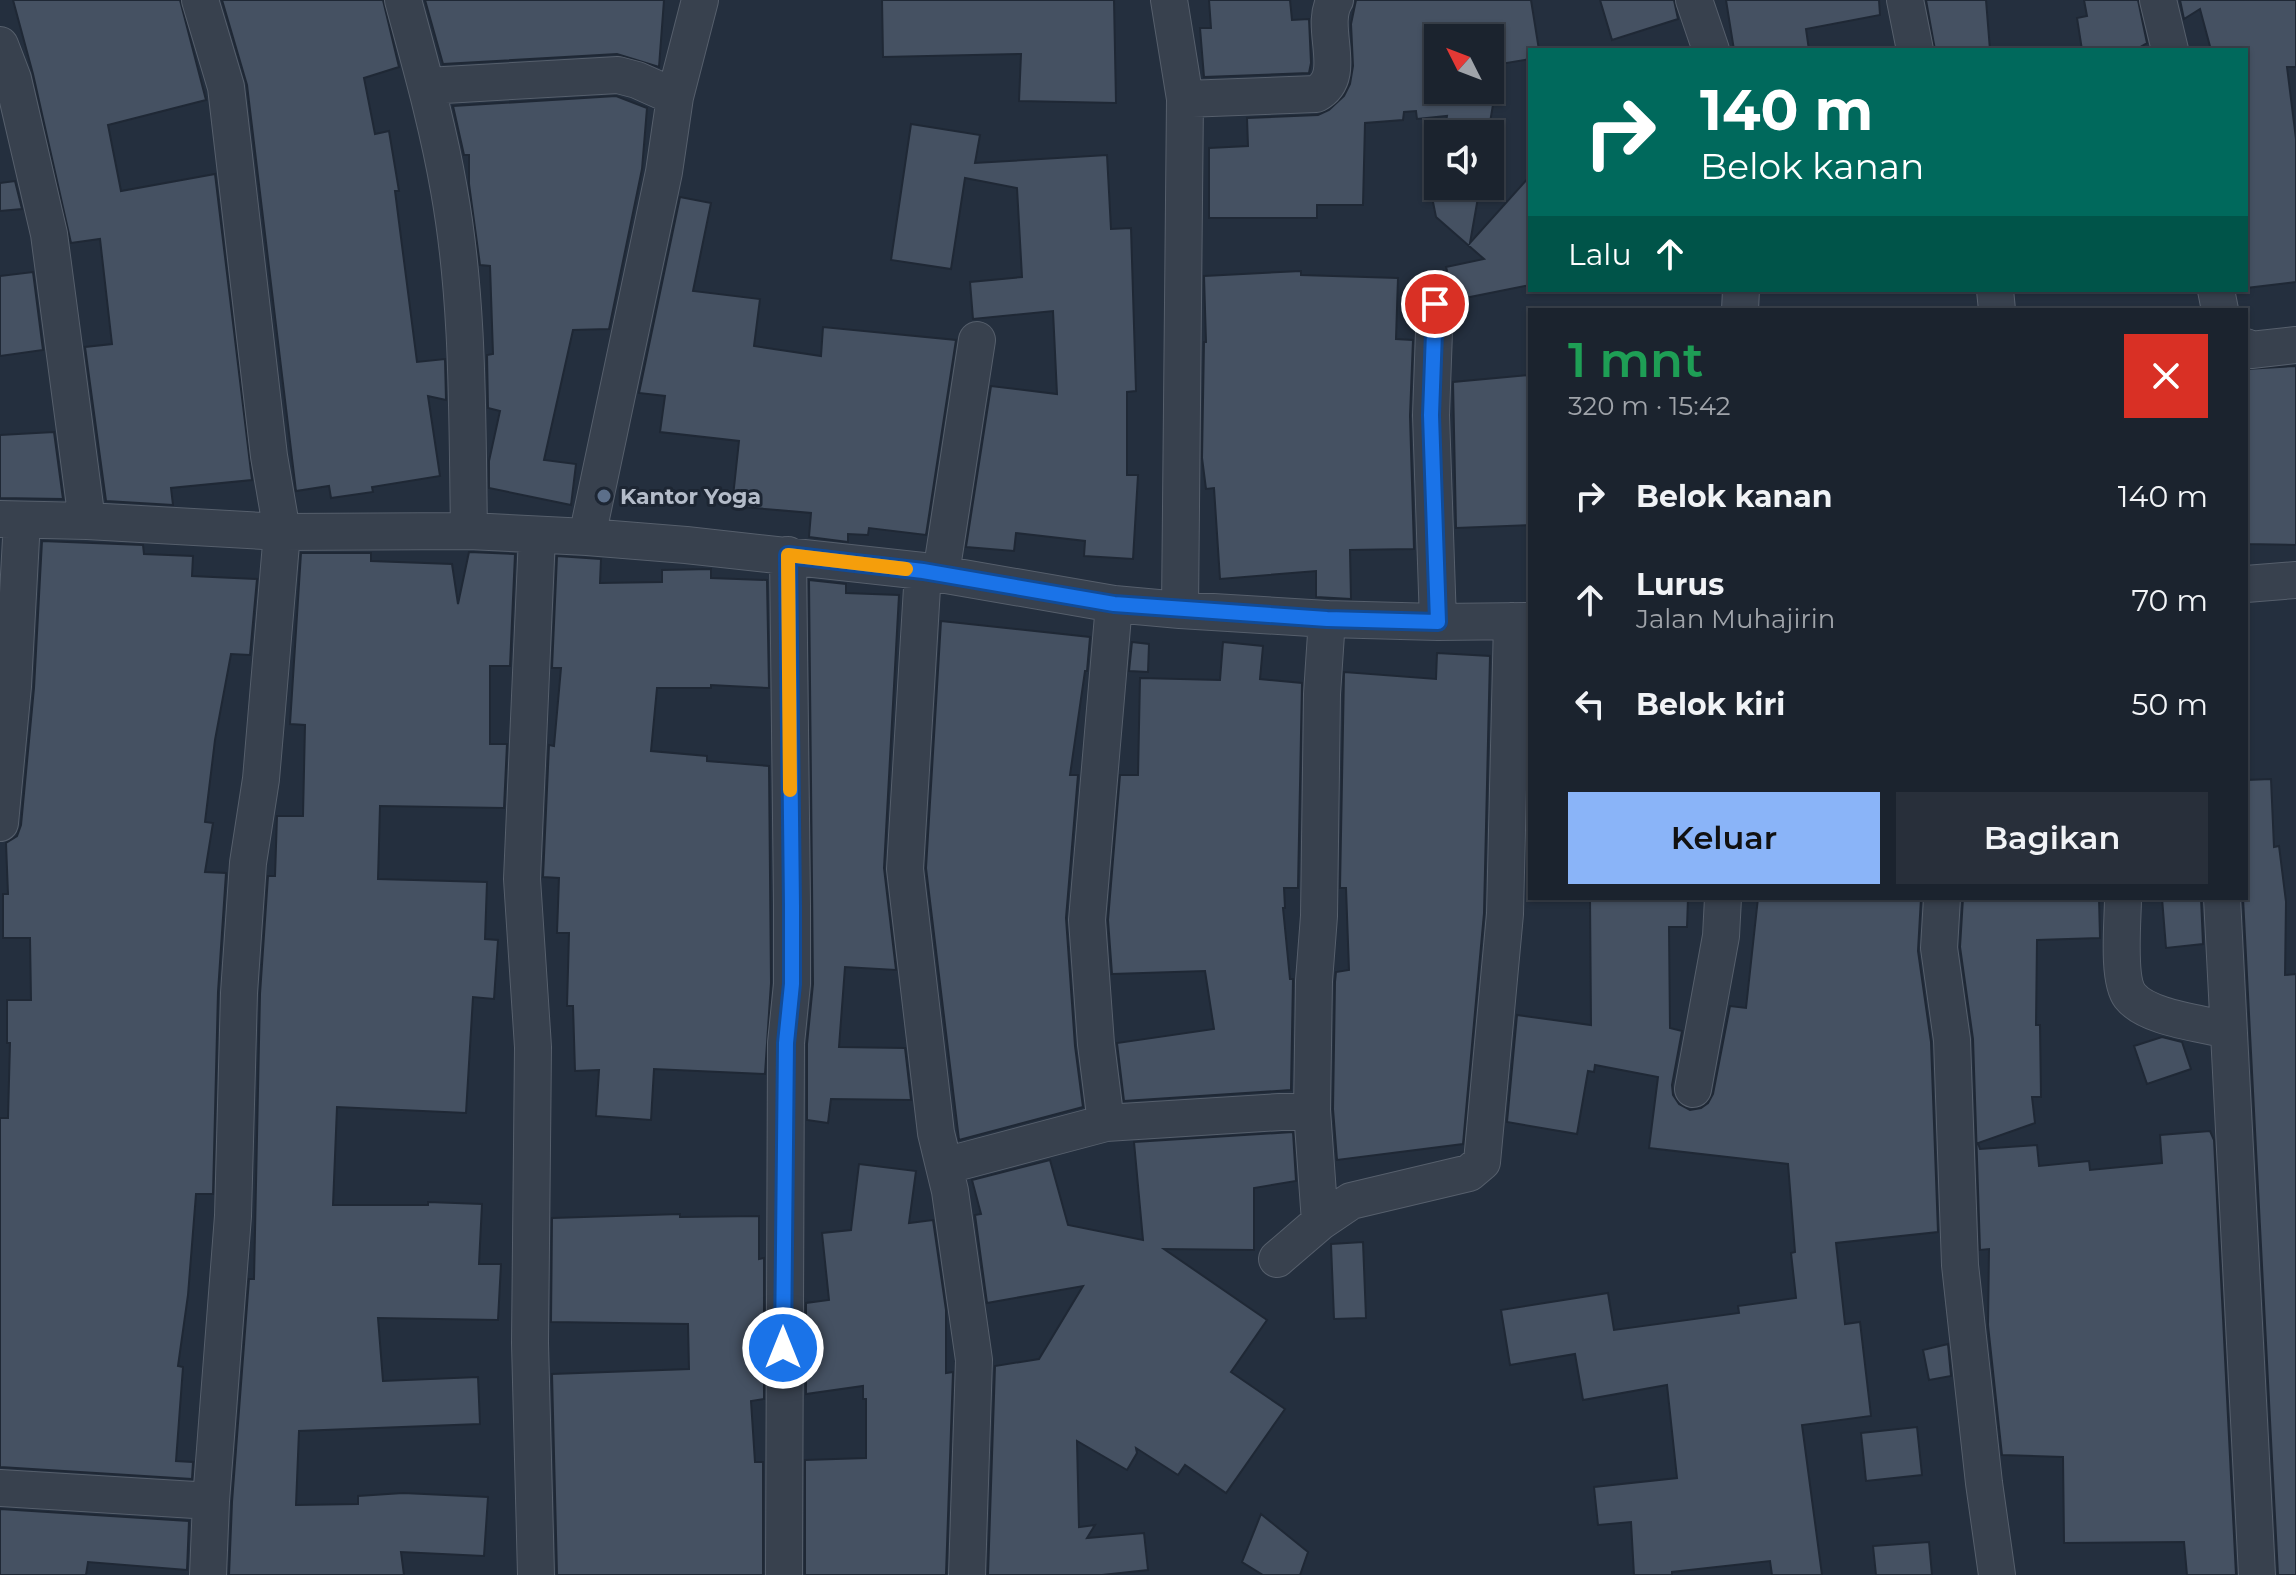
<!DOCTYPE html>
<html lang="id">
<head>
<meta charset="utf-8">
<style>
	body { margin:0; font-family:Montserrat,sans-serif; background:#282f3a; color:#f1f3f6; height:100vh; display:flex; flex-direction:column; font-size:30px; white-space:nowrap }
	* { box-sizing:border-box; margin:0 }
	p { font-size:26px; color:#a0a4aa }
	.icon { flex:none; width:44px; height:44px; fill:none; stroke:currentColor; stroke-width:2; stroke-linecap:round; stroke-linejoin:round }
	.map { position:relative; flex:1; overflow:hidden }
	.panel { position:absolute; left:1528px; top:308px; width:720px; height:592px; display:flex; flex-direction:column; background:#1b232e; border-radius:0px; box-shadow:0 2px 6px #0004,0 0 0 2px #39404a }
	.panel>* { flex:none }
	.banner { position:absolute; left:1528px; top:48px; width:720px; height:244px; border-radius:0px; box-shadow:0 2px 6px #0004,0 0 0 2px #39404a; background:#00695c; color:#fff; overflow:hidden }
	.needle { width:52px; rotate:312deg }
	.controls { position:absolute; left:1424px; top:24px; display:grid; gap:16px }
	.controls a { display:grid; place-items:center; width:80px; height:80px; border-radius:0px; background:#1b232e; box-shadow:0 2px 6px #0004,0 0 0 2px #39404a; font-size:40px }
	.pin { position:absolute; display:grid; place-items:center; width:68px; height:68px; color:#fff; margin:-34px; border:4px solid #fff; border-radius:50%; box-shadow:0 2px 8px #0007 }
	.me { position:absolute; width:88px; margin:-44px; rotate:0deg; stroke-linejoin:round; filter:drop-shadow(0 0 6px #0008) }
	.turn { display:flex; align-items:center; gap:28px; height:168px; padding:0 40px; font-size:36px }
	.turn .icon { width:104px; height:104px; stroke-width:2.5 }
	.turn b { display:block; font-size:56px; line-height:68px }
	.then { display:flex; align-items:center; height:76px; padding:0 40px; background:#0003; gap:16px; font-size:30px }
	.round { display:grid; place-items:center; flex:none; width:84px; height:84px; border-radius:0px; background:#282f3a }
	.head { display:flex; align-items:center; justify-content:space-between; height:136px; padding:0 40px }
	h1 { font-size:48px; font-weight:600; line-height:60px; color:#1e9e55 }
	.cta { display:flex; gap:16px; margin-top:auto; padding:16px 40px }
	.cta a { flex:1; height:92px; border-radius:0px; background:#8ab4f8; color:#111; font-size:32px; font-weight:600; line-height:92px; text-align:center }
	.cta a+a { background:#282f3a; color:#f1f3f6 }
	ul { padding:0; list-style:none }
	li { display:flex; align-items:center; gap:24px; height:104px; padding:0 40px }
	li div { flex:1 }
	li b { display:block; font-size:30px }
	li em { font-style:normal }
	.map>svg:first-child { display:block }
</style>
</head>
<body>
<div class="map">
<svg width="2296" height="1575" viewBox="0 0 2296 1575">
	<rect width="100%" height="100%" fill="#242f3e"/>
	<path fill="#455162" stroke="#1f2835" stroke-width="2" fill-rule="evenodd" d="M13 0H180L206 100 108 125 121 191 215 174 252 480 171 488 173 505 106 501 85 347 112 344 100 239 71 243 33 74Z
		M222 0H383L399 67 364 78 375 134 389 131 399 191H395L417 362 445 359 446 400 428 396 440 476 372 487 373 492 331 498 329 486 296 491 247 85Z
		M425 0H664L659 67 617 54 443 64Z
		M882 0H1114L1116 103 1019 101 1021 54 883 57Z
		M1209 0H1290L1292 20 1309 19 1311 63 1309 73 1204 77 1200 28H1211Z
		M1356 0H1531L1539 50H1530V59L1500 64 1488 134H1444L1447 116 1417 119 1416 111 1404 112 1403 120 1365 123 1363 205H1317V218H1209V148L1248 146 1247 118 1318 115 1329 110 1344 96 1350 84 1353 66 1351 24ZM1438 38H1490V90H1438Z
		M1600 0H1674L1678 19 1612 40Z
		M1726 0H1879L1880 15 1806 29 1809 50H1734Z
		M1926 0H1986L1990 50H1935Z
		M2084 0H2138L2147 43 2135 50H2082L2077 18 2087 16Z
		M2180 0H2296V67H2287L2296 139V282L2246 288V50H2211L2200 9 2184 19Z
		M616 96 647 108 642 169 609 329 573 330 544 460 576 464 571 505 489 488V461L500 411 488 408 487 355 493 354 490 266 480 265 469 184V155H464L453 106Z
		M911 124 980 135 975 163 1107 155 1111 229 1131 228 1136 391 1127 392V475H1138L1133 559 1084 556 1085 541 1016 533 1014 551 966 547 991 386 1057 394 1053 311 973 319 970 282 1022 277 1017 188 965 178 951 269 891 260Z
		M1530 176V285L1455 300 1446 267 1484 259 1436 217 1430 187 1438 179V186H1480L1470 243Z
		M15 181 22 209 0 211V183Z
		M680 197 711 203 693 291 760 299 754 346 821 356 823 327 956 340 926 535 869 528 868 535 848 534V542L809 537 811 513 732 506 739 441 660 432 665 396 639 393Z
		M1301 271V275L1398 278 1396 339 1413 340 1410 416 1414 549 1350 550 1351 599 1316 597V571L1220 579 1214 488 1206 489 1202 458 1204 342H1206L1204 276Z
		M33 272 43 350 0 356V276Z
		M2296 366V545L2246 544V369Z
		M1530 375V525L1456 528 1453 382Z
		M54 432 63 499 0 498V435Z
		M42 541 143 545 144 554 193 556 192 576 257 579 250 655 231 654 215 740 205 822 213 823 205 872 226 873 218 992 213 1194H196L188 1295 178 1366 183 1367 176 1461 193 1462 192 1479 0 1467V1118H8L10 1043H7V1000H31L30 938H3V894H8L6 843 17 836 21 825 34 688Z
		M469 552 515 554 510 666H490V744H507L504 808 380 806 378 879 487 882 485 939 498 940 494 999 473 997 466 1113 337 1107 333 1205H428V1202L482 1204 479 1264H501L498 1320 378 1318 383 1381 478 1377 480 1424 299 1431 296 1505 358 1504V1496L403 1493 488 1497 484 1556 401 1552 404 1575H229L232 1502 249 1279H254L260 994 268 876H275L277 816H303L305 725 290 724 301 553H371V561L452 564 458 604Z
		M557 556 601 559 600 583 662 582V570L711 569V578L767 580 769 688 711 685V688H657L651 751 707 756V761L769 766 771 983 765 1074 654 1069 651 1120 596 1116 599 1070 575 1071 573 1006H567L569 933H557L559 878 543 877 549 745 554 746 561 668H552Z
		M809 580 846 584V593L899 595 884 868 896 970 845 967 839 1047 905 1048 911 1100 831 1099 828 1123 807 1120V1044L813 984Z
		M941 621 1090 637 1087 671H1085L1070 775H1078L1066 918 1075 1046 1083 1107 959 1140 926 868Z
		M1132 642 1149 644 1148 672 1129 671Z
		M1223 642 1263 646 1260 679 1302 683 1298 888H1284L1285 908H1283L1290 979H1293L1291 1090 1124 1101 1117 1043 1214 1029 1205 971 1112 974 1108 920 1120 775H1138L1140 678 1220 680Z
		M1437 653 1490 656 1484 913 1463 1144 1337 1160 1333 1109 1335 982 1336 972 1349 970 1346 888H1340L1344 672 1436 679Z
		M2271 779 2274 847 2279 846 2286 902 2285 975 2296 974V1575H2278L2243 898H2246V780Z
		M1590 898H1688L1687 927H1669L1670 1028 1682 1031 1672 1085 1673 1095 1679 1104 1690 1110 1701 1108 1708 1103 1713 1094 1730 1006 1746 1008 1758 898H1921L1918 951 1931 1042 1938 1232 1836 1243 1845 1324 1860 1322 1871 1416 1802 1425 1822 1575H1772L1770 1561 1672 1572V1575H1634L1631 1522 1598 1525 1594 1487 1677 1478 1667 1385 1583 1400 1575 1354 1510 1365 1501 1310 1608 1293 1614 1330 1739 1313 1738 1306 1796 1298 1791 1253 1795 1252 1788 1164 1649 1148 1658 1077 1595 1065 1594 1072 1588 1071 1577 1134 1507 1122 1517 1015 1591 1025Z
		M1963 898H2099L2100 938 2037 940 2036 1025H2040L2041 1097H2032L2035 1123 1978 1143 1980 1149 2037 1145 2039 1166 2089 1161 2090 1170 2162 1163 2160 1135 2210 1131 2214 1140 2236 1575H2187L2184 1542 2064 1543 2063 1457 2002 1455 1988 1325 1989 1249 1980 1250 1973 1039 1960 947Z
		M2162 898H2201L2203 944 2166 948Z
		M2162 1037 2182 1042 2191 1069 2147 1084 2134 1046Z
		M1293 1132 1296 1181 1254 1188V1250L1164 1249 1267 1320 1231 1372 1285 1409 1226 1493 1185 1465 1178 1475 1136 1448 1137 1453 1127 1470 1077 1441 1079 1527 1095 1525 1087 1538 1144 1533 1148 1570 1102 1575H988L995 1366 1039 1359 1083 1286 987 1303 975 1215 981 1214 972 1180 1050 1160 1068 1225 1143 1240 1134 1142Z
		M859 1164 916 1171 909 1223 933 1220 946 1310V1373L953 1372 946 1575H805V1460L866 1458V1399H863V1386L806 1394V1303L829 1300 822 1233 851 1230Z
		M680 1214V1217L759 1216V1259L764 1258V1399L751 1401 755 1462H763V1575H557L552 1374 689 1369 688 1324 551 1322 552 1218Z
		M1363 1242 1366 1318 1334 1319 1331 1244Z
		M1948 1344 1951 1376 1929 1380 1923 1350Z
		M1917 1427 1922 1475 1866 1481 1861 1433Z
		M0 1509 189 1521 187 1570 88 1562 86 1575H0Z
		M1261 1514 1308 1552 1300 1575H1263L1242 1562Z
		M1929 1542 1932 1575H1876L1873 1546Z"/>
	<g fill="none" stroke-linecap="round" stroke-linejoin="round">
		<g stroke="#565f6c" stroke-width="38">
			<path id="minor" d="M200 0 226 87 269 456 282 532 261 779 248 863 239 993 233 1216 211 1501 208 1575
				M403 0C420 63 438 126 449 190 469 302 467 417 469 531
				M1169 0 1185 99 1180 610
				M1694 0 1711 50
				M1905 0 1915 50
				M2158 0 2170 50
				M0 45 13 79 49 234 87 521
				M427 86 618 75 637 80 675 97
				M1185 99 1316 94C1350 76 1318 28 1335 0
				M1995 290 1997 310
				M2216 290 2220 310
				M1435 304 1431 415 1438 622
				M1740 310 1741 290
				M2246 347 2251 350 2296 345
				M0 519 87 521 282 532 469 531 587 537 686 545 923 571 1114 604 1180 610 1327 619 1438 622 1530 621
				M587 537 664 172 675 97 700 0
				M923 571 905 869 936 1133 950 1191 974 1360 967 1575
				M941 574 977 340
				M2246 584 2296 580
				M0 823 13 686 22 520
				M1942 898 1939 948 1952 1040 1960 1265 1984 1483 1997 1575
				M2123 898C2123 920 2117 979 2130 996 2147 1018 2201 1023 2227 1030
				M2222 898 2257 1575
				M1693 1089 1721 936 1723 898
				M1106 1123 1096 1044 1087 920 1114 604
				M944 1166 1106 1123 1312 1110
				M1320 1222 1312 1110 1314 981 1319 916 1322 694 1327 619
				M1277 1259 1320 1222 1351 1201 1469 1173 1482 1162 1505 914 1512 621
				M0 1488 211 1501
				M536 1575 530 1343 533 1047 522 879 537 536
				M784 1575 786 1043 792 984V905L788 555"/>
		</g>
		<use href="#minor" stroke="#38414e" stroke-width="36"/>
	</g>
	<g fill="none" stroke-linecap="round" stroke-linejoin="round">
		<g stroke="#114b97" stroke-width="20">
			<path id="route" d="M783 1348 786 1043 792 984V905L788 555 923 571 1114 604 1327 619 1438 622 1431 415 1435 304"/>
		</g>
		<use href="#route" stroke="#1a73e8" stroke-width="14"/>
		<path stroke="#f59e0b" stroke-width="14" d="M790 790 788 555 906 569"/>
	</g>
	<circle fill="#5c6f8a" stroke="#1d2633" stroke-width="3" cx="604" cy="496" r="8"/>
	<g text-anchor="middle" stroke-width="6" stroke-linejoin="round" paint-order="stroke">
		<g font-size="22" font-weight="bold" fill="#b4bcc9" stroke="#1d2633" text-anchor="start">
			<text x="620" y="504">Kantor Yoga</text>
		</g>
	</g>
</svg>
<div class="controls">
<a><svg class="needle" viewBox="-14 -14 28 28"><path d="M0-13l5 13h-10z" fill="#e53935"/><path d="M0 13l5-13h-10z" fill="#a0a4aa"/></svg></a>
<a><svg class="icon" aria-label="sound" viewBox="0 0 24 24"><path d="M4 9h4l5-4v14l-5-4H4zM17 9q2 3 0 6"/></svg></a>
</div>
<div class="pin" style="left:1435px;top:304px;background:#d93025"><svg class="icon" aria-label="arrive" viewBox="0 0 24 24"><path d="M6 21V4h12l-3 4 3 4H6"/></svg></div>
<svg class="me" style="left:783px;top:1348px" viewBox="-20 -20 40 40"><circle r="17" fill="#1a73e8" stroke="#fff" stroke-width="3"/><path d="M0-11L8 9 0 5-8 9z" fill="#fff"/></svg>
<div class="banner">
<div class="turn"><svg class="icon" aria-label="right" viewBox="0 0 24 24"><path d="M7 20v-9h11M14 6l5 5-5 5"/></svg><div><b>140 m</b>Belok kanan</div></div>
<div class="then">Lalu<svg class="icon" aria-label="ahead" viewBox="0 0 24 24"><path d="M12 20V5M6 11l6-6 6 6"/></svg></div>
</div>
<section class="panel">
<div class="head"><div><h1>1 mnt</h1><p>320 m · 15:42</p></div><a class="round" style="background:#d93025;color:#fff"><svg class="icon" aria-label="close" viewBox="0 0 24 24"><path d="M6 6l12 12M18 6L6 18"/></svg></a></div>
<ul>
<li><svg class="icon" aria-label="right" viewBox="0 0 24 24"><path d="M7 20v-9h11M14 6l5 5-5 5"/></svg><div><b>Belok kanan</b></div><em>140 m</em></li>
<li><svg class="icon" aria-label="ahead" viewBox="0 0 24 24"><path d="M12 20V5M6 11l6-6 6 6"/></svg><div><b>Lurus</b><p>Jalan Muhajirin</p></div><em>70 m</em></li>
<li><svg class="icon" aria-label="left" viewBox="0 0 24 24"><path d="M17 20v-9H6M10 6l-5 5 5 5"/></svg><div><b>Belok kiri</b></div><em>50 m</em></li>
</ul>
<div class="cta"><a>Keluar</a><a>Bagikan</a></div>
</section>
</div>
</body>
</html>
